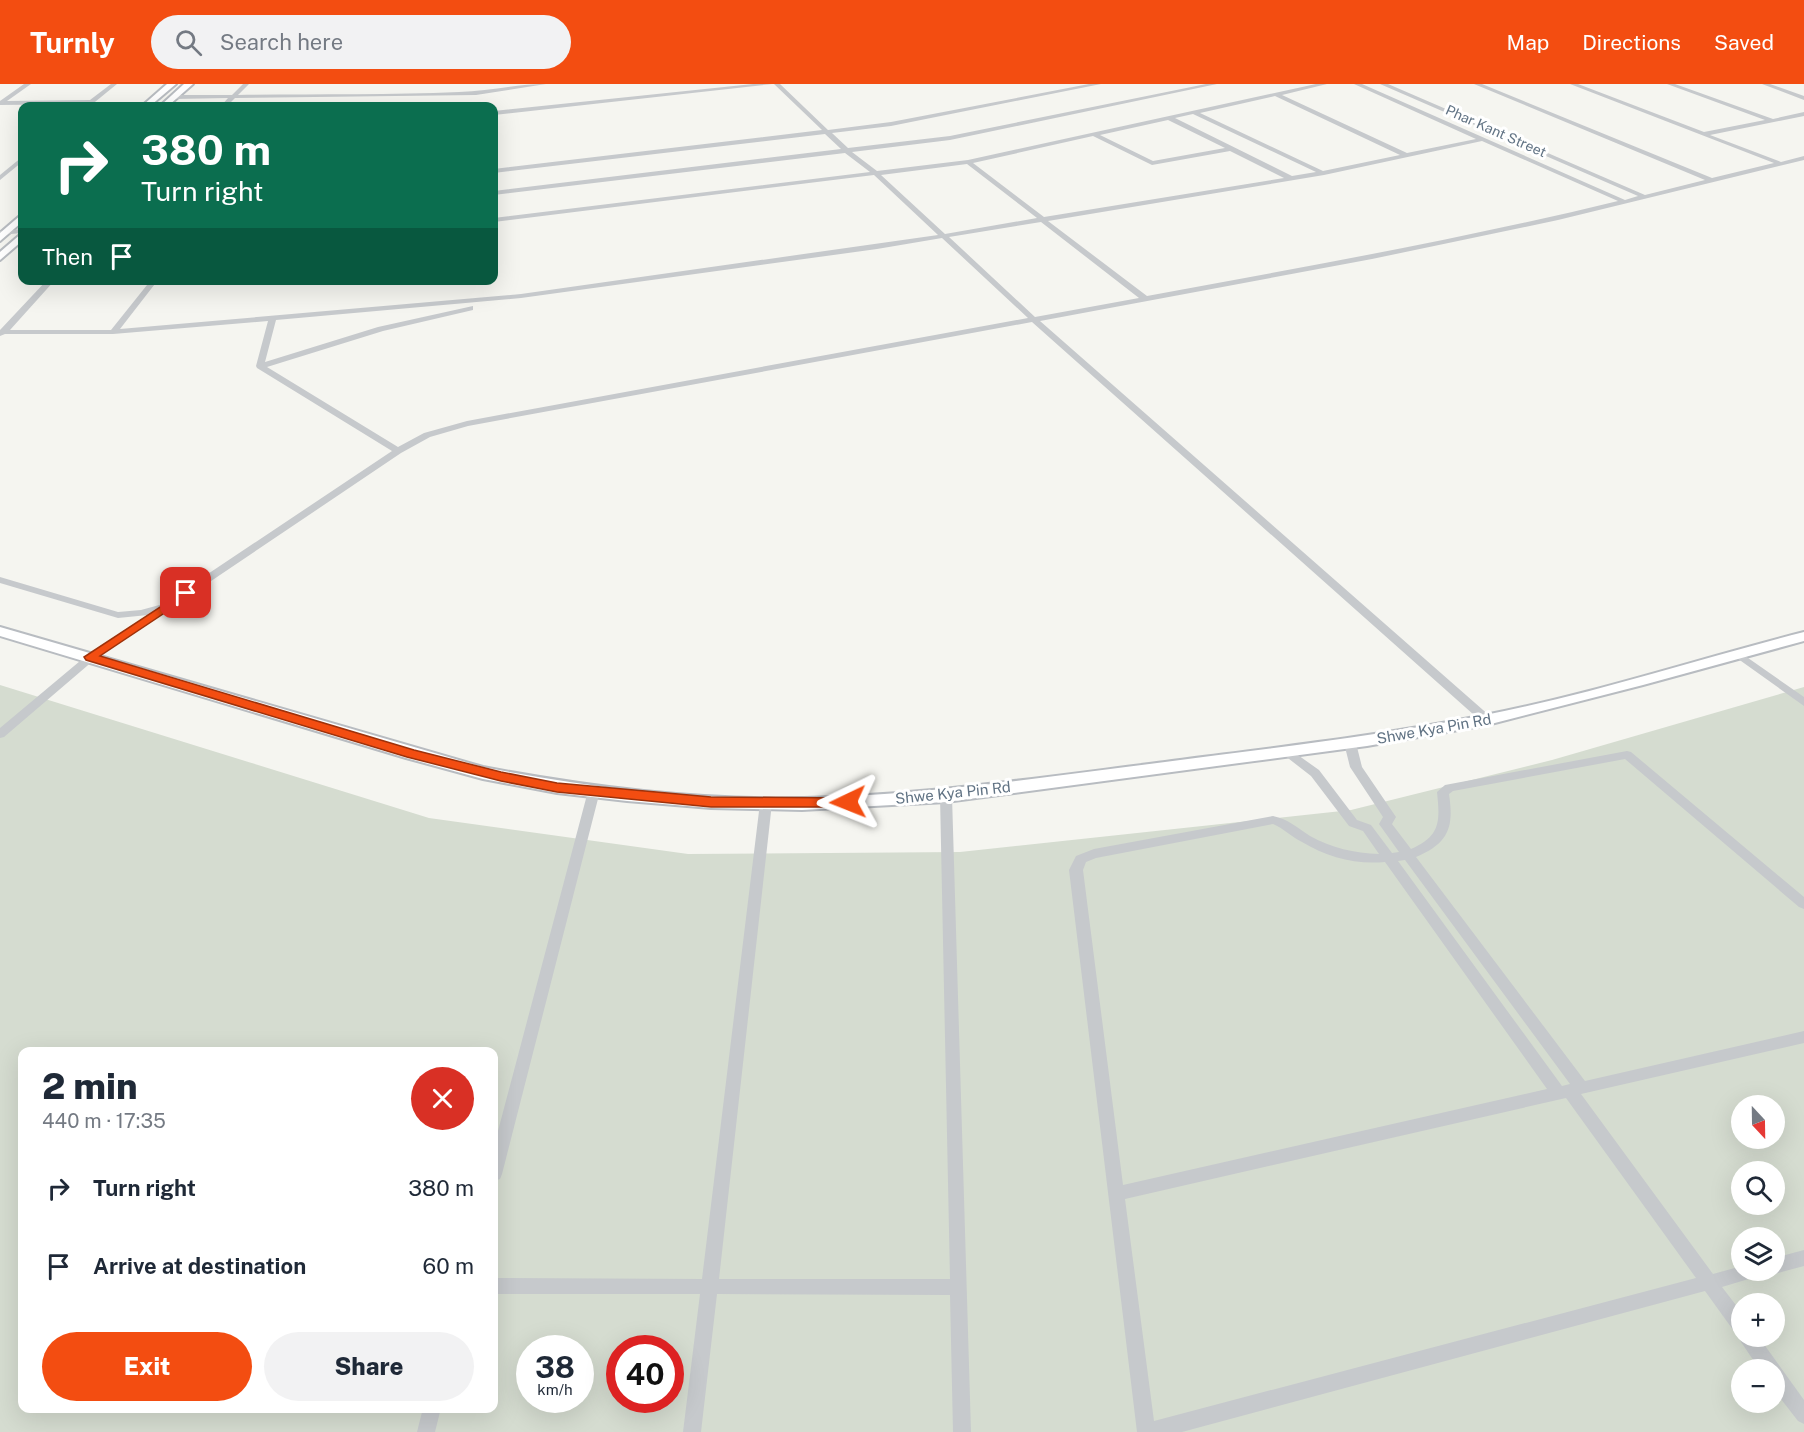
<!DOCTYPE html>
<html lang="en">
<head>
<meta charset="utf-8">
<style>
	body { margin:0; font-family:"Public Sans",sans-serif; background:#f2f2f3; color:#1f2937; height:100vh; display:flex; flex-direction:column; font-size:22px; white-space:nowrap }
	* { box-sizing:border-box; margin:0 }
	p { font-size:20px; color:#747a83 }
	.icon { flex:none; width:33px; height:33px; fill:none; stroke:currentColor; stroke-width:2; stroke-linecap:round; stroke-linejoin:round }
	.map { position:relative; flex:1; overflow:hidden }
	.drawer { position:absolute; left:18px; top:963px; width:480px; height:366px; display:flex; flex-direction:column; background:#fff; border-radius:12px; box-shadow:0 6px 24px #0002 }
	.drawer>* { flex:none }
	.hud { position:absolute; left:18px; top:18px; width:480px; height:183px; border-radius:12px; box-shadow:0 6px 24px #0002; background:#0b6e4f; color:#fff; overflow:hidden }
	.needle { width:39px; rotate:158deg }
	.controls { position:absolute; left:1731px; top:1011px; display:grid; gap:12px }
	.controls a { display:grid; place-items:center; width:54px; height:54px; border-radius:50%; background:#fff; box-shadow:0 6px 24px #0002; font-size:30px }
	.speed { position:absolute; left:516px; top:1251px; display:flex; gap:12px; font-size:30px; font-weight:700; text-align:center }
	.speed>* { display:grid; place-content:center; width:78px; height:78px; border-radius:50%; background:#fff; box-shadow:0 6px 24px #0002; line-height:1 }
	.speed small { font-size:15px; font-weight:400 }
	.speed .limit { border:9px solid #d22; background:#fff; color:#111 }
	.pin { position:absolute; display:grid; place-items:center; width:51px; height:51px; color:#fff; margin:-26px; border-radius:12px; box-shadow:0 3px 9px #0006 }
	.me { position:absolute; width:66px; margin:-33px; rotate:268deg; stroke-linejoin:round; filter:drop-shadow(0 0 4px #0008) }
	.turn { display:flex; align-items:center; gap:21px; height:126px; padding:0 24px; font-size:27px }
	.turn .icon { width:78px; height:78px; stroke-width:2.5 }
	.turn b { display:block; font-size:42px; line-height:51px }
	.then { display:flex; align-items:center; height:57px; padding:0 24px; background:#0003; gap:12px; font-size:22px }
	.round { display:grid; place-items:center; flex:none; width:63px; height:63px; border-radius:32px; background:#f2f2f3 }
	.headline { display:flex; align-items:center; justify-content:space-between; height:102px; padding:0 24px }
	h1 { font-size:36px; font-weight:800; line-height:45px }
	.primary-button { display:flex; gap:12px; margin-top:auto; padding:12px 24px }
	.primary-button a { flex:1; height:69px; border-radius:36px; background:#f34d11; color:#fff; font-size:24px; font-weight:800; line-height:69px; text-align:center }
	.primary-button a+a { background:#f2f2f3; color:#1f2937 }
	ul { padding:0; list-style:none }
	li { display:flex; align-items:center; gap:18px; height:78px; padding:0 24px }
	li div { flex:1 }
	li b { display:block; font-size:22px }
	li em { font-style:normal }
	header { display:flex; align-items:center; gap:36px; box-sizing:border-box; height:84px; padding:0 30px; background:#f34d11; color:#fff }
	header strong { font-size:28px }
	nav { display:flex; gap:33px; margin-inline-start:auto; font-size:21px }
	.search { width:420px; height:54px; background:#f2f2f3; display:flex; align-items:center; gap:15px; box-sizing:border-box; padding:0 21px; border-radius:33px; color:#747a83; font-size:22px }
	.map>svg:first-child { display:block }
</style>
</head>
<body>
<header>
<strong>Turnly</strong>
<div class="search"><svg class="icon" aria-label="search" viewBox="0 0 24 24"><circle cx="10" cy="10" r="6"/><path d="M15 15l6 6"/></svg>Search here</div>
<nav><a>Map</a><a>Directions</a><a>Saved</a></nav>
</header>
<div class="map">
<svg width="1804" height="1348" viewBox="0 0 1804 1348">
	<rect width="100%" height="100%" fill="#f5f5f0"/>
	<path fill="#d5dcd0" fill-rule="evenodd" d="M0 601 429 734 688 770 960 768 1351 726 1552 676 1804 603V1348H0ZM22 968H494V1324H22ZM1742 1022H1774V1054H1742ZM1742 1088H1774V1120H1742ZM1742 1154H1774V1186H1742ZM1742 1220H1774V1252H1742ZM530 1264H580V1316H530ZM620 1264H670V1316H620ZM1742 1286H1774V1318H1742Z"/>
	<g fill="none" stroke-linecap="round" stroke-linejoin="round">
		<g stroke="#b8bcc1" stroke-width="4">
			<path id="secondary" d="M167 0H176L150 22H142Z
				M184 0H193L168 22H160Z
				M22 130V138L0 157V149Z
				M22 149V157L0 176V168Z
				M0 543 483 683C588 703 697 717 804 714 925 711 1045 693 1165 678 1272 664 1379 652 1485 631 1593 610 1698 575 1804 548V557L1643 601 1487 641 1367 662 946 718 802 726 711 724 627 717 557 709 483 695 406 674 0 552Z"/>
		</g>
		<path fill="#c6c9cc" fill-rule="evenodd" d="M24 0H31L7 17 90 16 111 0H117L90 22H84L86 20 0 21V17Z
			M243 0H249L238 11C312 10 386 11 459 8 488 7 517 0 546 0L476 11 235 14 227 22H221L228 14 174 15 171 13 174 11H232Z
			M753 0H772L494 31V27Z
			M774 0H780L828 46 891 38 1089 0H1101L891 42 832 49 848 64 950 52 1206 0H1217L950 56 852 68 877 87 968 76 1316 0H1327L1282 11 1407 69 1476 55 1354 0H1362L1625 116 1638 112 1380 0H1388L1645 111 1705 96 1474 0H1482L1712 94 1774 79 1570 0H1578L1704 48 1765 36 1667 0H1675L1773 35 1804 28V32L1710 51 1781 78 1804 72V76L1558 136 1372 175 1040 237 1491 633 1493 636 1491 639H1483L1032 238 468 342 430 353 401 369 171 524 163 526V530L94 576 4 653 0 654V644L86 572 148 531 118 534 0 499V493L118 528 141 526 163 520 392 367 257 284 256 282 268 237 113 250H5L0 252V246L47 196H55L10 246H111L151 196H158L120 245 521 210 938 151 874 91 494 138V134L870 88 845 69 494 111V107L841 65 825 50 494 89V85L822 46ZM1275 12 1400 71 1323 87 1200 29ZM1193 30 1316 88 1292 92 1175 34ZM1168 36 1225 64 1153 77 1100 51ZM1093 52 1152 81 1230 67 1284 94 1044 133 973 79ZM1482 57 1618 117C1462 155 1304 183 1147 212L1048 137 1324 91ZM967 80 1037 134 945 150 881 91ZM1041 138 1139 214 1035 233 949 153ZM942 154 1028 234 467 337 424 349 398 363 267 283 383 247 473 226V222L378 243 265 278 276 236 521 214 877 165Z
			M1762 0H1770L1804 12V16Z
			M22 73V78L0 96V91Z
			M22 145V149L0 151V147Z
			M1738 567 1804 613V622L1734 572 1732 570 1734 568Z
			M1350 655 1356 659 1362 683 1396 733 1392 740 1411 765C1441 752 1440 737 1437 708L1445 701 1627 667 1631 668 1804 813V825L1799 823 1625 675 1453 707 1449 710C1454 743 1449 759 1416 773L1585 997 1804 947V959L1581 1010 1713 1190 1742 1182V1186H1764L1762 1191 1722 1203 1742 1229V1252H1758L1804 1316V1340L1798 1337 1774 1306V1286H1760L1741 1258 1739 1251 1736 1250 1705 1207 1182 1348H1137L1069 786 1076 772 1094 765 1273 732C1288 735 1298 744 1310 752 1332 764 1354 769 1379 770L1363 747 1349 742 1311 692 1284 671 1282 668 1288 664 1319 686 1357 736 1371 741 1392 769 1399 768 1379 740 1383 733 1350 683 1344 659ZM1273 740C1283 744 1292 753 1302 758 1327 773 1356 781 1385 778L1547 1005 1123 1101 1083 786 1086 778 1096 774ZM1405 776 1570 1000 1562 1002 1398 777ZM1566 1014 1696 1194 1154 1337 1125 1115Z
			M594 703 600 707 502 1090 500 1095 494 1097V1062L588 707Z
			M946 708 952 712 971 1348H953L950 1211 717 1210 701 1348H683L700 1210H494V1194L702 1195 760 719 766 715 772 719 719 1195H950L940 712Z
			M1804 1166V1182L1774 1190 1768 1187 1774 1186V1174Z
			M423 1324H441L435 1348H417Z"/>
		<use href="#secondary" fill="#fff" fill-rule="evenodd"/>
	</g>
	<path fill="#f34d11" stroke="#9e320b" stroke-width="1.5" d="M186 506 192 509 190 512 100 572 414 666 501 688 557 699 711 713 848 714 855 718 848 723H711L557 708 501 697 407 673 86 576 84 573Z"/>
	<g text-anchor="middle" stroke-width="6" stroke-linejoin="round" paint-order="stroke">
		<g font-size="14" fill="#617384" stroke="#fff">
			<text transform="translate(1496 47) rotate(24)" y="5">Phar Kant Street</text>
		</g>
		<g font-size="15" fill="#617384" stroke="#fff">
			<text transform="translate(1434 645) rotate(-10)" y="5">Shwe Kya Pin Rd</text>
			<text transform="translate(953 709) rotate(-6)" y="5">Shwe Kya Pin Rd</text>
		</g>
	</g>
</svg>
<div class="controls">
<a><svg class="needle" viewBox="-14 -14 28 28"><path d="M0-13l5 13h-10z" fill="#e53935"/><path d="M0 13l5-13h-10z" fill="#747a83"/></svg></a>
<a><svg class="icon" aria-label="search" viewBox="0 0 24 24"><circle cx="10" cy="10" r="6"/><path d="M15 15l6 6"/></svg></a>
<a><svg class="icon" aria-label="layers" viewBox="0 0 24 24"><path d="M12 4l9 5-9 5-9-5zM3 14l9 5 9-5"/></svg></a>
<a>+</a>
<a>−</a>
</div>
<div class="speed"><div>38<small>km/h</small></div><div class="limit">40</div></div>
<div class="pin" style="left:186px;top:509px;background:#d93025"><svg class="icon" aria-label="arrive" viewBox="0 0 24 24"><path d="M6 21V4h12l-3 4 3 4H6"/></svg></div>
<svg class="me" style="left:848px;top:718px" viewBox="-20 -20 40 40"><path d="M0-17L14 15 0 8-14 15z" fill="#f34d11" stroke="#fff" stroke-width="4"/></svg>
<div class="hud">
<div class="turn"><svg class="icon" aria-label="right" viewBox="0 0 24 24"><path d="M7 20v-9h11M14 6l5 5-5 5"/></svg><div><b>380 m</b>Turn right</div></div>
<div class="then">Then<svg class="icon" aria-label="arrive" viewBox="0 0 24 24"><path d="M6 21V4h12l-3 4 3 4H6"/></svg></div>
</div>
<section class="drawer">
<div class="headline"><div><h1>2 min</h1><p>440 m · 17:35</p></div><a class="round" style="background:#d93025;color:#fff"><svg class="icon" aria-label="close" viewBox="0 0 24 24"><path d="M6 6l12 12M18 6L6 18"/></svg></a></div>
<ul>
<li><svg class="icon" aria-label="right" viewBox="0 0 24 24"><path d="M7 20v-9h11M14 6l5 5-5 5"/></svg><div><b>Turn right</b></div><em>380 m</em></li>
<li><svg class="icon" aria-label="arrive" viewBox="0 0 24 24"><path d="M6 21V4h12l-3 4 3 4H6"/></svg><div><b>Arrive at destination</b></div><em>60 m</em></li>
</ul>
<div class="primary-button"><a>Exit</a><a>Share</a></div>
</section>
</div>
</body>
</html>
